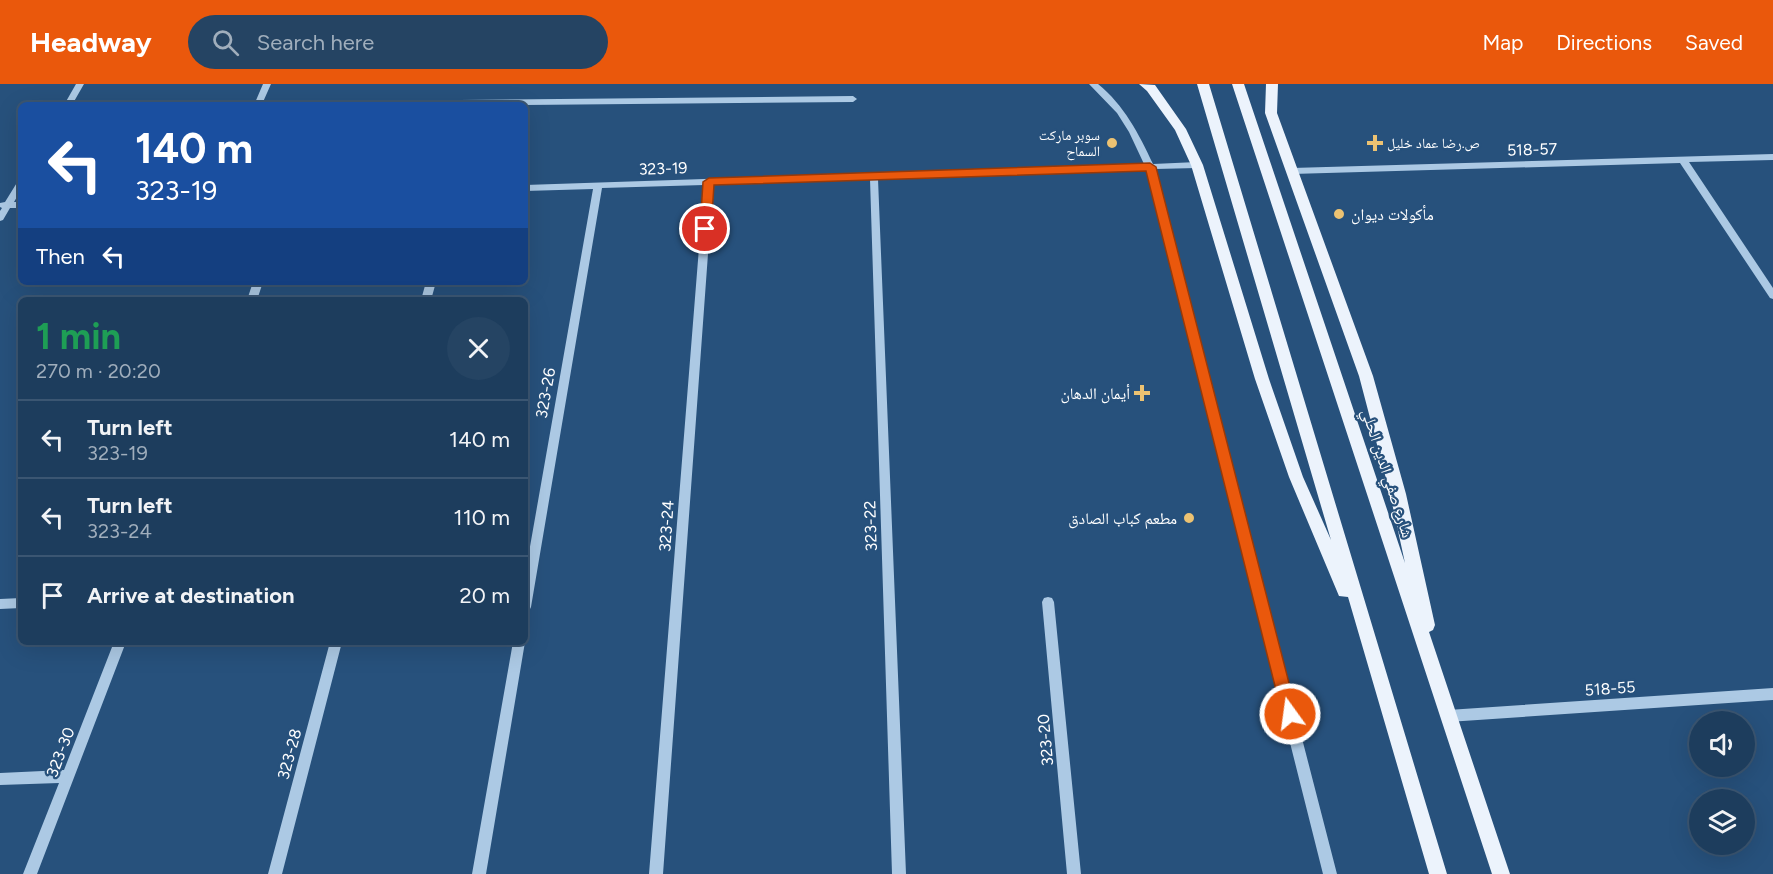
<!DOCTYPE html>
<html lang="en">
<head>
<meta charset="utf-8">
<style>
	body { margin:0; font-family:Figtree,"Noto Naskh Arabic",sans-serif; background:#254463; color:#f1f3f6; height:100vh; display:flex; flex-direction:column; font-size:22px; white-space:nowrap }
	* { box-sizing:border-box; margin:0 }
	p { font-size:20px; color:#a0aebc }
	.icon { flex:none; width:33px; height:33px; fill:none; stroke:currentColor; stroke-width:2; stroke-linecap:round; stroke-linejoin:round }
	.map { position:relative; flex:1; overflow:hidden }
	.sheet { position:absolute; left:18px; top:213px; width:510px; height:348px; display:flex; flex-direction:column; background:#1d3d5d; border-radius:9px; box-shadow:0 6px 24px #0002,0 0 0 2px #3b5672 }
	.sheet>* { flex:none }
	.top-card { position:absolute; left:18px; top:18px; width:510px; height:183px; border-radius:9px; box-shadow:0 6px 24px #0002,0 0 0 2px #3b5672; background:#1a4fa0; color:#fff; overflow:hidden }
	.tools { position:absolute; left:1689px; top:627px; display:grid; gap:12px }
	.tools a { display:grid; place-items:center; width:66px; height:66px; border-radius:50%; background:#1d3d5d; box-shadow:0 6px 24px #0002,0 0 0 2px #3b5672; font-size:30px }
	.pin { position:absolute; display:grid; place-items:center; width:51px; height:51px; color:#fff; margin:-26px; border:3px solid #fff; border-radius:50%; box-shadow:0 2px 6px #0007 }
	.me { position:absolute; width:66px; margin:-33px; rotate:346deg; stroke-linejoin:round; filter:drop-shadow(0 0 4px #0008) }
	.turn { display:flex; align-items:center; gap:21px; height:126px; padding:0 18px; font-size:27px }
	.turn .icon { width:78px; height:78px; stroke-width:2.5 }
	.turn b { display:block; font-size:42px; line-height:51px }
	.then { display:flex; align-items:center; height:57px; padding:0 18px; background:#0003; gap:12px; font-size:22px }
	.round { display:grid; place-items:center; flex:none; width:63px; height:63px; border-radius:32px; background:#254463 }
	.overview { display:flex; align-items:center; justify-content:space-between; height:102px; padding:0 18px }
	h1 { font-size:36px; font-weight:700; line-height:45px; color:#1e9e55 }
	ul { padding:0; list-style:none }
	li { display:flex; align-items:center; gap:18px; height:78px; padding:0 18px; border-top:2px solid #3b5672 }
	li div { flex:1 }
	li b { display:block; font-size:22px }
	li em { font-style:normal }
	header { display:flex; align-items:center; gap:36px; box-sizing:border-box; height:84px; padding:0 30px; background:#ea580c; color:#fff }
	header strong { font-size:28px }
	nav { display:flex; gap:33px; margin-inline-start:auto; font-size:21px }
	.search { width:420px; height:54px; background:#254463; display:flex; align-items:center; gap:15px; box-sizing:border-box; padding:0 21px; border-radius:33px; color:#a0aebc; font-size:22px }
	.map>svg:first-child { display:block }
</style>
</head>
<body>
<header>
<strong>Headway</strong>
<div class="search"><svg class="icon" aria-label="search" viewBox="0 0 24 24"><circle cx="10" cy="10" r="6"/><path d="M15 15l6 6"/></svg>Search here</div>
<nav><a>Map</a><a>Directions</a><a>Saved</a></nav>
</header>
<div class="map">
<svg width="1773" height="790" viewBox="0 0 1773 790">
	<rect width="100%" height="100%" fill="#27517c"/>
	<g fill="none" stroke-linecap="round" stroke-linejoin="round">
		<path fill="#acc9e4" fill-rule="evenodd" d="M76 0H84L72 21H64Z
			M263 0H271L263 18 853 12 857 15 853 18 525 21H254Z
			M1089 0H1098C1124 21 1139 50 1153 80L1197 78 1201 81 1197 84 1155 85 1337 790H1323L1146 86 878 95 906 790H892L870 95 713 101 663 790H649L704 101 602 104 531 523 529 527 525 528V491L593 105 525 107V101L1144 80 1129 48 1117 29Z
			M1773 70V76L1689 78 1773 204V215L1770 214 1680 79 1292 90 1288 87 1292 84Z
			M21 96V106L14 118H21V124H10L3 136 0 137V127L2 124 0 123V119L5 118 18 97Z
			M253 198H263L257 216H247Z
			M426 198H436L431 216H421Z
			M1048 513 1052 514 1054 518 1081 790H1067L1042 518 1044 514Z
			M21 514V524L0 525V515Z
			M114 558H126L37 790H23L59 699 0 701V689L64 686Z
			M330 558H342L282 790H268Z
			M513 558H525L486 790H472Z
			M1773 604V616L1448 638 1444 636 1442 632 1444 628 1448 626Z"/>
		<path fill="#ecf3fc" fill-rule="evenodd" d="M1139 0 1155 1 1186 45 1203 81 1269 295 1303 393 1331 456 1197 0H1209L1447 790H1429L1348 513 1339 512 1289 393 1255 295 1191 81 1175 46 1147 7Z
			M1232 0H1244L1405 479 1390 410 1359 292 1265 29 1266 0H1278L1277 29 1373 292 1406 410 1435 541 1433 546 1429 548 1510 790H1492Z"/>
	</g>
	<path fill="#ea580c" stroke="#983908" stroke-width="1.5" d="M1150 79 1156 83 1297 630 1295 636 1290 638 1284 636 1282 630 1146 87 714 101 711 145 705 149 700 145 703 98 709 94Z"/>
	<g fill="#ecc272" stroke="#27517c" stroke-width="2">
		<circle cx="1112" cy="59" r="6"/>
		<path d="M1372 50h6v6h6v6h-6v6h-6v-6h-6v-6h6z"/>
		<circle cx="1339" cy="130" r="6"/>
		<path d="M1139 300h6v6h6v6h-6v6h-6v-6h-6v-6h6z"/>
		<circle cx="1189" cy="434" r="6"/>
	</g>
	<g text-anchor="middle" stroke-width="4.5" stroke-linejoin="round" paint-order="stroke">
		<g font-size="14" fill="#fff" stroke="#27517c" text-anchor="end">
			<text x="1100" y="56">سوبر ماركت<tspan x="1100" dy="16">السماح</tspan></text>
			<text x="1387" y="64" text-anchor="start">ص.رضا عماد خليل</text>
		</g>
		<g font-size="16" fill="#fff" stroke="#27517c">
			<text transform="translate(1532 65) rotate(-2)" y="6">518-57</text>
			<text transform="translate(663 84) rotate(-2)" y="6">323-19</text>
			<text transform="translate(545 309) rotate(-80)" y="6">323-26</text>
			<text transform="translate(1388 389) rotate(72)" y="6">شارع صفي الدين الحلي</text>
			<text transform="translate(666 442) rotate(-86)" y="6">323-24</text>
			<text transform="translate(870 442) rotate(-92)" y="6">323-22</text>
			<text transform="translate(1610 604) rotate(-4)" y="6">518-55</text>
			<text transform="translate(1045 656) rotate(-95)" y="6">323-20</text>
			<text transform="translate(60 668) rotate(-69)" y="6">323-30</text>
			<text transform="translate(289 670) rotate(-75)" y="6">323-28</text>
		</g>
		<g font-size="16" fill="#fff" stroke="#27517c" text-anchor="end">
			<text x="1351" y="136" text-anchor="start">مأكولات ديوان</text>
			<text x="1130" y="315">أيمان الدهان</text>
			<text x="1177" y="440">مطعم كباب الصادق</text>
		</g>
	</g>
</svg>
<div class="tools">
<a><svg class="icon" aria-label="sound" viewBox="0 0 24 24"><path d="M4 9h4l5-4v14l-5-4H4zM17 9q2 3 0 6"/></svg></a>
<a><svg class="icon" aria-label="layers" viewBox="0 0 24 24"><path d="M12 4l9 5-9 5-9-5zM3 14l9 5 9-5"/></svg></a>
</div>
<div class="pin" style="left:705px;top:145px;background:#d93025"><svg class="icon" aria-label="arrive" viewBox="0 0 24 24"><path d="M6 21V4h12l-3 4 3 4H6"/></svg></div>
<svg class="me" style="left:1290px;top:630px" viewBox="-20 -20 40 40"><circle r="17" fill="#ea580c" stroke="#fff" stroke-width="3"/><path d="M0-11L8 9 0 5-8 9z" fill="#fff"/></svg>
<div class="top-card">
<div class="turn"><svg class="icon" aria-label="left" viewBox="0 0 24 24"><path d="M17 20v-9H6M10 6l-5 5 5 5"/></svg><div><b>140 m</b>323-19</div></div>
<div class="then">Then<svg class="icon" aria-label="left" viewBox="0 0 24 24"><path d="M17 20v-9H6M10 6l-5 5 5 5"/></svg></div>
</div>
<section class="sheet">
<div class="overview"><div><h1>1 min</h1><p>270 m · 20:20</p></div><a class="round"><svg class="icon" aria-label="close" viewBox="0 0 24 24"><path d="M6 6l12 12M18 6L6 18"/></svg></a></div>
<ul>
<li><svg class="icon" aria-label="left" viewBox="0 0 24 24"><path d="M17 20v-9H6M10 6l-5 5 5 5"/></svg><div><b>Turn left</b><p>323-19</p></div><em>140 m</em></li>
<li><svg class="icon" aria-label="left" viewBox="0 0 24 24"><path d="M17 20v-9H6M10 6l-5 5 5 5"/></svg><div><b>Turn left</b><p>323-24</p></div><em>110 m</em></li>
<li><svg class="icon" aria-label="arrive" viewBox="0 0 24 24"><path d="M6 21V4h12l-3 4 3 4H6"/></svg><div><b>Arrive at destination</b></div><em>20 m</em></li>
</ul>
</section>
</div>
</body>
</html>
